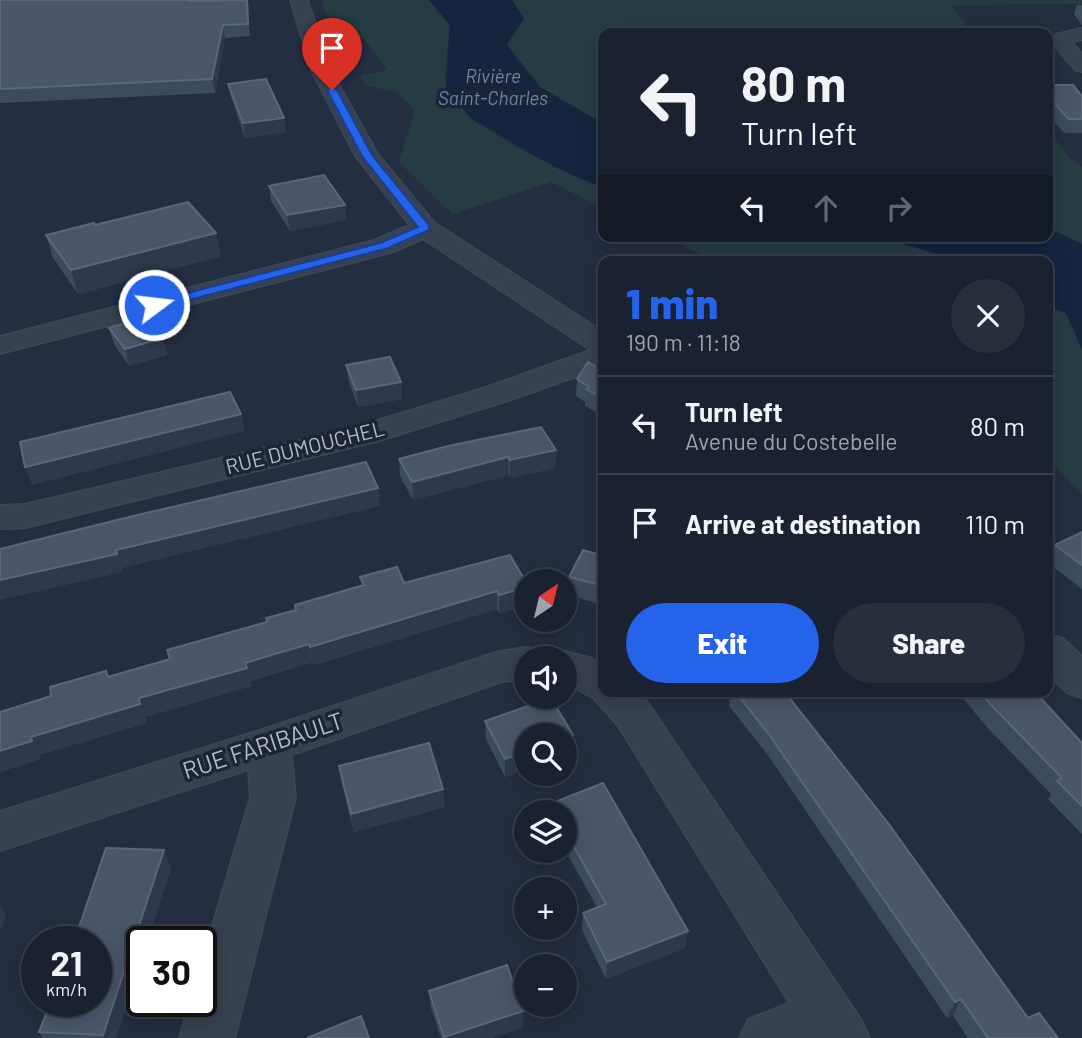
<!DOCTYPE html>
<html lang="en">
<head>
<meta charset="utf-8">
<style>
	body { margin:0; font-family:Barlow,sans-serif; background:#272f3d; color:#f1f3f6; height:100vh; display:flex; flex-direction:column; font-size:26px; white-space:nowrap }
	* { box-sizing:border-box; margin:0 }
	p { font-size:23px; color:#9fa4ab }
	.icon { flex:none; width:38px; height:38px; fill:none; stroke:currentColor; stroke-width:2; stroke-linecap:round; stroke-linejoin:round }
	.map { position:relative; flex:1; overflow:hidden }
	.panel { position:absolute; left:598px; top:256px; width:455px; height:441px; display:flex; flex-direction:column; background:#1a2231; border-radius:14px; box-shadow:0 4px 18px #0003,0 0 0 2px #383f4d }
	.panel>* { flex:none }
	.top-card { position:absolute; left:598px; top:28px; width:455px; height:214px; border-radius:14px; box-shadow:0 4px 18px #0003,0 0 0 2px #383f4d; background:#1a2231; color:#f1f3f6; overflow:hidden }
	.needle { width:46px; rotate:35deg }
	.controls { position:absolute; left:514px; top:569px; display:grid; gap:14px }
	.controls a { display:grid; place-items:center; width:63px; height:63px; border-radius:50%; background:#1a2231; box-shadow:0 4px 18px #0003,0 0 0 2px #383f4d; font-size:35px }
	.speed { position:absolute; left:21px; top:926px; display:flex; gap:14px; font-size:35px; font-weight:700; text-align:center }
	.speed>* { display:grid; place-content:center; width:91px; height:91px; border-radius:50%; background:#1a2231; box-shadow:0 4px 18px #0003,0 0 0 2px #383f4d; line-height:1 }
	.speed small { font-size:18px; font-weight:400 }
	.speed .limit { border:4px solid #111; border-radius:10px; background:#fff; color:#111 }
	.pin { position:absolute; display:grid; place-items:center; width:60px; height:60px; color:#fff; margin:-72px -30px; border-radius:50% 50% 50% 0; rotate:-45deg; box-shadow:0 0 7px #0007 }
	.pin .icon { rotate:45deg }
	.me { position:absolute; width:77px; margin:-38px; rotate:75deg; stroke-linejoin:round; filter:drop-shadow(0 0 5px #0008) }
	.turn { display:flex; align-items:center; gap:24px; height:147px; padding:0 28px; font-size:32px }
	.turn .icon { width:91px; height:91px; stroke-width:2.5 }
	.turn b { display:block; font-size:49px; line-height:60px }
	.lanes { display:flex; align-items:center; height:66px; padding:0 28px; background:#0003; justify-content:center; gap:35px; direction:ltr }
	.lanes .off { opacity:.35 }
	.round { display:grid; place-items:center; flex:none; width:74px; height:74px; border-radius:37px; background:#272f3d }
	.summary { display:flex; align-items:center; justify-content:space-between; height:119px; padding:0 28px }
	h1 { font-size:42px; font-weight:800; line-height:52px; color:#2563eb }
	.primary-button { display:flex; gap:14px; margin-top:auto; padding:14px 28px }
	.primary-button a { flex:1; height:80px; border-radius:42px; background:#2563eb; color:#fff; font-size:28px; font-weight:800; line-height:80px; text-align:center }
	.primary-button a+a { background:#272f3d; color:#f1f3f6 }
	ul { padding:0; list-style:none }
	li { display:flex; align-items:center; gap:21px; height:98px; padding:0 28px; border-top:2px solid #383f4d }
	li div { flex:1 }
	li b { display:block; font-size:26px }
	li em { font-style:normal }
	.map>svg:first-child { display:block }
</style>
</head>
<body>
<div class="map">
<svg width="1082" height="1038" viewBox="0 0 1082 1038">
	<rect width="100%" height="100%" fill="#232e41"/>
	<path fill="#253d42" d="M322 0H429L450 25C449 41 443 70 446 85 455 123 563 171 598 186H604V209L551 182 452 214 399 162 415 110 398 93 365 85 360 76 387 70 363 38 342 31 325 12Z
		M512 0H1082V4L952 5 972 33H604V124L539 87 506 44 524 19Z
		M1048 131 1070 158 1082 167V244L1048 229Z
		M663 236H875L942 255 948 261H715Z
		M1048 307 1066 313 1082 350V494L1048 459Z"/>
	<path fill="#152540" d="M429 0H512L524 19 507 45 540 87 604 124V186H598L555 167 470 118 446 86 450 25Z
		M1048 228 1082 244V350L1066 313 1048 307V261H948L941 255 875 236H1048Z"/>
	<g fill="none" stroke-linecap="round" stroke-linejoin="round">
		<g stroke="#40495a" stroke-width="2">
			<path id="street" d="M290 0H308L331 70 378 154 434 222 604 332V367L508 401 379 441 25 528 0 529V505L25 504 358 426 486 387 590 350 423 239 394 252 0 354V336L374 240 409 225 355 156 311 70Z
				M1082 28V40L1072 42 1082 53V72L1075 70 1051 42 1056 34Z
				M1048 634 1063 638 1082 656V698L1067 693 1048 675Z
				M527 647 542 652 545 658H527V679L502 682 292 755 296 797 235 1038H179L190 1001H201V963L250 797 248 770 0 851V811L269 727 499 651Z
				M565 651 592 658 604 665V691H638L648 702 861 1019 870 1038H739L748 1019 789 1003 618 726 593 698 565 683V658H549Z"/>
		</g>
		<use href="#street" fill="#374150" fill-rule="evenodd"/>
	</g>
	<path fill="#3d4b5f" d="M0 0H248L250 36 225 38 215 93 0 103Z
		M1077 5H1082V25L1074 14Z
		M228 84 286 132 245 138 231 97Z
		M1048 85 1082 96V133H1064L1048 114Z
		M269 186 346 220 290 231 271 201Z
		M95 225 221 256 78 294 53 258 46 235Z
		M109 328 163 338 167 355 129 366 114 344Z
		M346 365 401 382 402 399 358 407 349 382Z
		M604 371V416L585 406V402L576 396 577 379Z
		M556 450 555 468 510 478 509 475 413 500 400 476 399 459Z
		M1082 532V589L1048 563 1055 545Z
		M604 556V605L568 595 569 577Z
		M360 577 404 583 527 584V606L499 613 497 609 314 665 313 662 250 681 251 686 145 717 146 723 39 755 40 759 0 772 51 696 108 676 170 659 295 610V605L362 586Z
		M726 691H784L1028 1018 1058 1038H968L953 1016 947 1018 767 754 729 706 730 696Z
		M957 691H1034L1082 743V834L1048 799 1051 794 986 726Z
		M551 698 573 735 572 753 565 756V735H527V769L505 777 486 739 485 721Z
		M339 766 445 807 354 832 342 784Z
		M603 783 688 931 685 948 606 979 582 930 583 913 597 907 565 850V812H550V804Z
		M171 868 147 942H142V958L116 1038H43L39 1032Z
		M429 991 523 1027 492 1038H441L431 1008Z"/>
	<path fill="#2d3a4e" d="M247 0 249 10 250 36 248 24Z
		M223 25 225 38 215 93 212 79Z
		M284 118 286 132 245 138 243 123Z
		M345 205 346 220 290 231 287 215Z
		M216 233 221 256 78 294 71 270Z
		M163 338 167 355 129 366 125 349Z
		M401 382 402 399 358 407 356 390Z
		M241 414 245 431 32 485 25 467Z
		M556 450 555 468 510 478V460Z
		M508 457 509 475 413 500 412 482Z
		M378 488 380 506 122 568 123 572 0 600V580L116 550Z
		M527 587V606L499 613V595Z
		M497 591V609L314 665 310 647Z
		M309 644 313 662 250 681 251 686 145 717 146 723 39 755 40 759 0 772V751L31 737 139 698 245 663Z
		M573 735 572 753 565 756V737Z
		M527 751V769L505 777V759Z
		M443 789 445 807 354 832 351 814Z
		M164 850 171 868 147 942H142V958L116 1038H105L103 1035Z
		M0 904 6 916 0 931Z
		M688 931 685 948 606 979 607 962Z
		M961 999 953 1016 947 1018 955 1002Z
		M523 1011V1027L492 1038H444Z"/>
	<path fill="#4a576b" stroke="#5a677a" stroke-width="2" d="M0 0H192L191 1 247 0 248 24 223 25 212 79 0 89Z
		M266 79 284 118 243 123 228 84Z
		M1048 85H1073L1082 96V119H1068L1048 95Z
		M324 175 345 205 287 215 269 186Z
		M188 202 216 233 71 270 46 235 94 223 95 225Z
		M146 317 163 338 125 349 109 328Z
		M390 357 401 382 356 390 346 365Z
		M588 362 604 371V399L586 389 589 387 577 379Z
		M230 392 241 414 25 467 20 442Z
		M541 427 556 450 510 460 508 457 412 482 399 459 448 446Z
		M366 462 378 488 116 550 117 554 0 580V549L133 516Z
		M1082 532V565L1055 545Z
		M583 550 604 556V586L569 577Z
		M510 555 527 584V587L499 595 497 591 310 647 309 644 245 663 247 668 139 698 140 704 31 737 32 741 0 751V712L51 696 50 687 106 671 108 677 170 659 167 650 267 622 266 618 296 610 295 605 364 585 360 577 397 567 404 583Z
		M735 691H784L888 823 1028 1018 1039 1013 1058 1038H988L961 999 955 1002 770 736Z
		M979 691H1034L1082 743V806L1057 781 1062 778 993 707Z
		M551 698 573 735 565 737V735H527V751L505 759 485 721Z
		M429 743 443 789 351 814 339 766Z
		M603 783 688 931 607 962 583 913 606 904 565 831V812H555L550 804Z
		M106 848 164 850 103 1035 39 1032 51 1001H96V942H74Z
		M507 965 523 1011 444 1037 429 991Z
		M361 1016 369 1038H307Z"/>
	<path fill="#2563eb" stroke="#184099" stroke-width="2" d="M332 87 337 90 372 155 429 225V230L388 248 158 308H149V303L380 243 418 227 362 156 327 90Z"/>
	<g text-anchor="middle" stroke-width="7" stroke-linejoin="round" paint-order="stroke">
		<g font-size="19" font-style="italic" fill="#6984ad" stroke="#1c2536">
			<text x="493" y="83">Rivière<tspan x="493" dy="22">Saint-Charles</tspan></text>
		</g>
		<g font-size="21" fill="#b3bccb" stroke="#1c2536">
			<text transform="translate(305 448) rotate(-14)" y="7">RUE DUMOUCHEL</text>
		</g>
		<g font-size="24" fill="#b3bccb" stroke="#1c2536">
			<text transform="translate(263 746) rotate(-18)" y="8">RUE FARIBAULT</text>
		</g>
	</g>
</svg>
<div class="controls">
<a><svg class="needle" viewBox="-14 -14 28 28"><path d="M0-13l5 13h-10z" fill="#e53935"/><path d="M0 13l5-13h-10z" fill="#9fa4ab"/></svg></a>
<a><svg class="icon" aria-label="sound" viewBox="0 0 24 24"><path d="M4 9h4l5-4v14l-5-4H4zM17 9q2 3 0 6"/></svg></a>
<a><svg class="icon" aria-label="search" viewBox="0 0 24 24"><circle cx="10" cy="10" r="6"/><path d="M15 15l6 6"/></svg></a>
<a><svg class="icon" aria-label="layers" viewBox="0 0 24 24"><path d="M12 4l9 5-9 5-9-5zM3 14l9 5 9-5"/></svg></a>
<a>+</a>
<a>−</a>
</div>
<div class="speed"><div>21<small>km/h</small></div><div class="limit">30</div></div>
<div class="pin" style="left:332px;top:90px;background:#d93025"><svg class="icon" aria-label="arrive" viewBox="0 0 24 24"><path d="M6 21V4h12l-3 4 3 4H6"/></svg></div>
<svg class="me" style="left:154px;top:305px" viewBox="-20 -20 40 40"><circle r="17" fill="#2563eb" stroke="#fff" stroke-width="3"/><path d="M0-11L8 9 0 5-8 9z" fill="#fff"/></svg>
<div class="top-card">
<div class="turn"><svg class="icon" aria-label="left" viewBox="0 0 24 24"><path d="M17 20v-9H6M10 6l-5 5 5 5"/></svg><div><b>80 m</b>Turn left</div></div>
<div class="lanes"><svg class="icon" aria-label="left" viewBox="0 0 24 24"><path d="M17 20v-9H6M10 6l-5 5 5 5"/></svg><svg class="icon off" aria-label="ahead" viewBox="0 0 24 24"><path d="M12 20V5M6 11l6-6 6 6"/></svg><svg class="icon off" aria-label="right" viewBox="0 0 24 24"><path d="M7 20v-9h11M14 6l5 5-5 5"/></svg></div>
</div>
<section class="panel">
<div class="summary"><div><h1>1 min</h1><p>190 m · 11:18</p></div><a class="round"><svg class="icon" aria-label="close" viewBox="0 0 24 24"><path d="M6 6l12 12M18 6L6 18"/></svg></a></div>
<ul>
<li><svg class="icon" aria-label="left" viewBox="0 0 24 24"><path d="M17 20v-9H6M10 6l-5 5 5 5"/></svg><div><b>Turn left</b><p>Avenue du Costebelle</p></div><em>80 m</em></li>
<li><svg class="icon" aria-label="arrive" viewBox="0 0 24 24"><path d="M6 21V4h12l-3 4 3 4H6"/></svg><div><b>Arrive at destination</b></div><em>110 m</em></li>
</ul>
<div class="primary-button"><a>Exit</a><a>Share</a></div>
</section>
</div>
</body>
</html>
